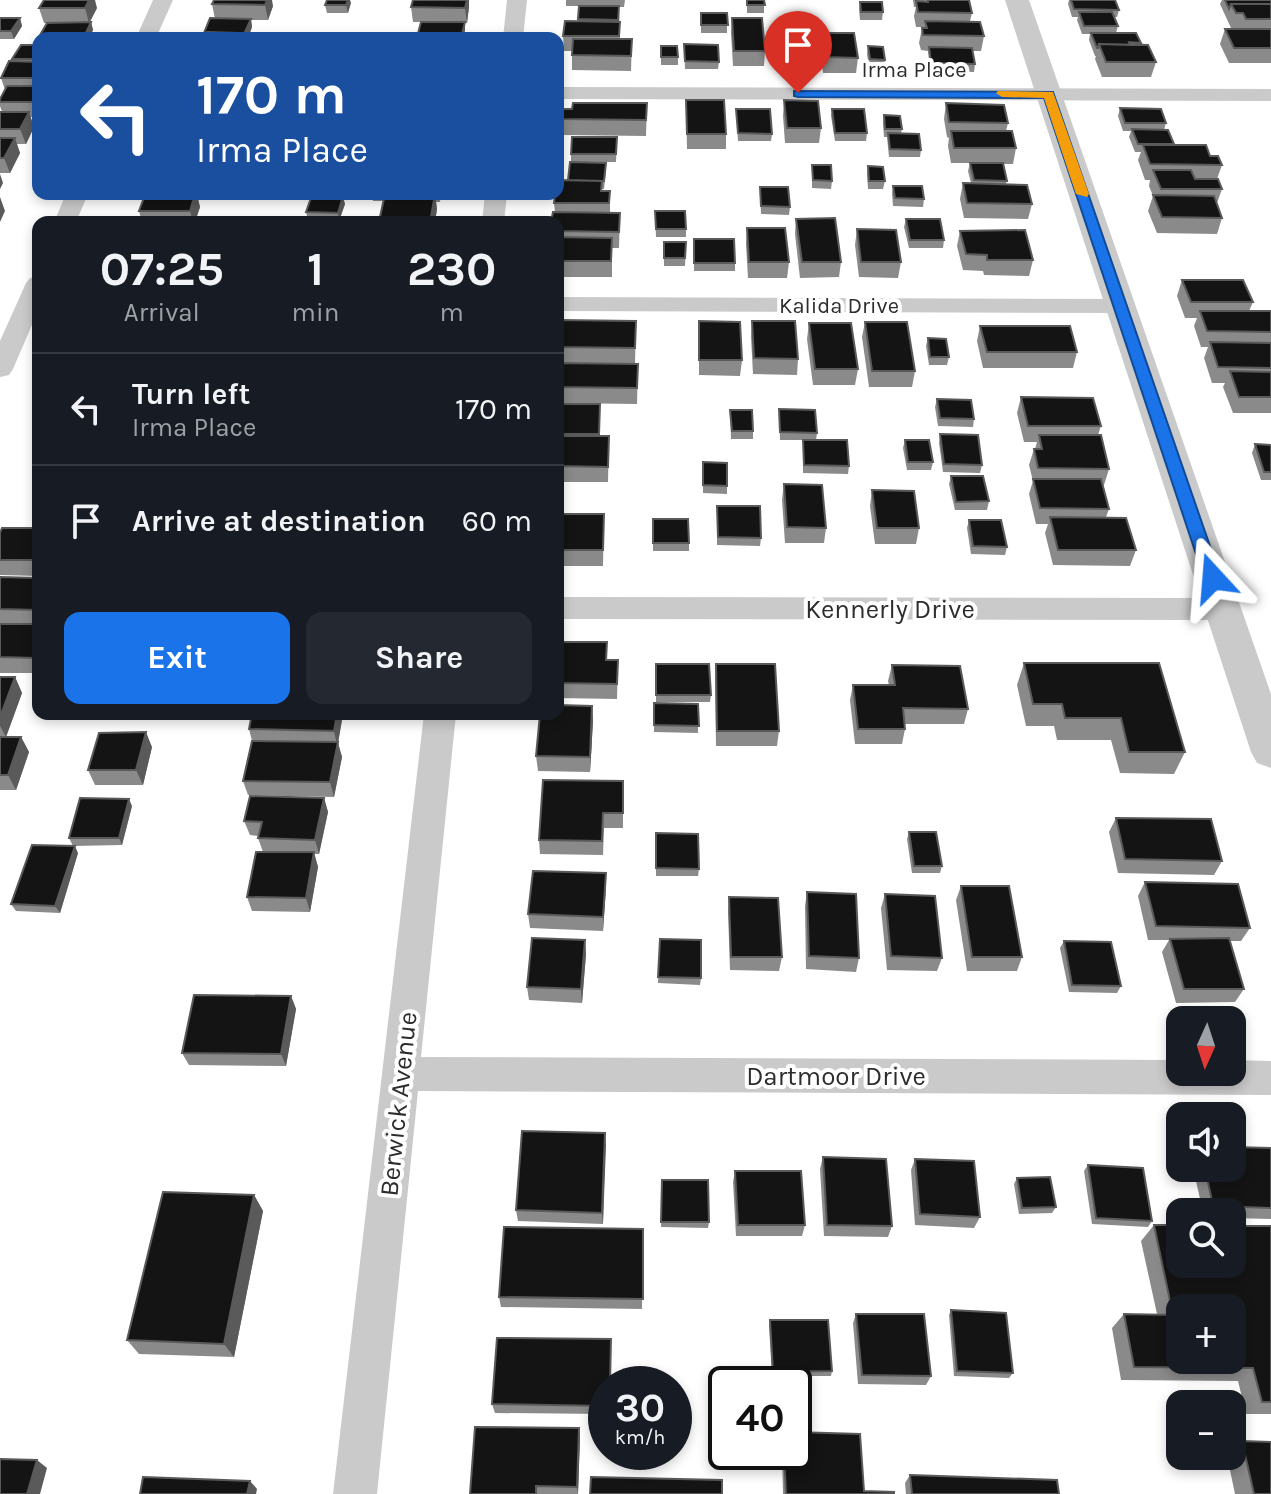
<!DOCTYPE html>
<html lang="en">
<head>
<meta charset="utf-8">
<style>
	body { margin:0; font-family:Karla,sans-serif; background:#242831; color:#f1f3f6; height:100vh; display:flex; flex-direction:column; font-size:30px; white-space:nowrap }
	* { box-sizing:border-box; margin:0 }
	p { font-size:26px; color:#9ea1a6 }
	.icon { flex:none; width:44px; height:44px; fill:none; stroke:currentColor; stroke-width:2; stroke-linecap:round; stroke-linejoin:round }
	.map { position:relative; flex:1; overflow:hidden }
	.sheet { position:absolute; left:32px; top:216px; width:532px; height:504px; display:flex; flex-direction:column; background:#171b24; border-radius:16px; box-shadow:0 4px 12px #0003 }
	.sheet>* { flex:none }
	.guide { position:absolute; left:32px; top:32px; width:532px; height:168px; border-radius:16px; box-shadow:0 4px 12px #0003; background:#1a4fa0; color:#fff; overflow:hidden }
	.needle { width:52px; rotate:183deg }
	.buttons { position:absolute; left:1166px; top:1006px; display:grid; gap:16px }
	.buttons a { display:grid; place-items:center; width:80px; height:80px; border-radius:16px; background:#171b24; box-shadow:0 4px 12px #0003; font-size:40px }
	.speed { position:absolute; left:588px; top:1366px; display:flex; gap:16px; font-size:40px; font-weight:700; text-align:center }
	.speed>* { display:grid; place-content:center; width:104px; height:104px; border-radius:50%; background:#171b24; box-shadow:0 4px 12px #0003; line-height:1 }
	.speed small { font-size:20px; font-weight:400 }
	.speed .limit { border:4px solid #111; border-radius:12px; background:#fff; color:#111 }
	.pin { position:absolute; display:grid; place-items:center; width:68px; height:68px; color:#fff; margin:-82px -34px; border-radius:50% 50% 50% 0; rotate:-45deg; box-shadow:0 0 8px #0007 }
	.pin .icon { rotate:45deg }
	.me { position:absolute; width:88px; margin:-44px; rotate:341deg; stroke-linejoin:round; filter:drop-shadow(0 0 6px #0008) }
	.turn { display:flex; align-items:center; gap:28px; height:168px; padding:0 32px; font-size:36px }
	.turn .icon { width:104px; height:104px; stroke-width:2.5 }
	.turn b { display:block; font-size:56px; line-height:68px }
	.eta { display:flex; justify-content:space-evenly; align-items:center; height:136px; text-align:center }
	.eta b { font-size:48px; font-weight:700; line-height:56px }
	.action { display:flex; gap:16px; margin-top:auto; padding:16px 32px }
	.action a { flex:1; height:92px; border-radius:16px; background:#1a73e8; color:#fff; font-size:32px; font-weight:700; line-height:92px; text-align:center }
	.action a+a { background:#242831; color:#f1f3f6 }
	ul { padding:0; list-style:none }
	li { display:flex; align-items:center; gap:24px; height:112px; padding:0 32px; border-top:2px solid #363941 }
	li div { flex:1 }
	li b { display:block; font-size:30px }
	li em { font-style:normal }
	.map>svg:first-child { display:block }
</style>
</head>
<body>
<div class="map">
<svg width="1271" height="1494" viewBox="0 0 1271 1494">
	<rect width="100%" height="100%" fill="#fff"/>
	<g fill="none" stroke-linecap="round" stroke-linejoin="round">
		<path fill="#cacaca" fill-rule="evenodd" d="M153 0H173L156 38H136Z
			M507 0H527L523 38H503Z
			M558 87 1271 89V101L558 99Z
			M66 194H88L76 222H54Z
			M485 194H507L504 222H482Z
			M38 276V311L13 369 9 375 0 377V341L26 283 30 278Z
			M558 297 1120 299 1129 301 1132 306 1129 311 1120 313 558 311Z
			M558 597 1223 598 1233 601 1238 609 1233 617 1223 620 558 619Z
			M424 714H456L421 1057 1180 1060V1072H1232V1060L1271 1061V1095L418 1091 377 1494H333Z"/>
		<path fill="#cacaca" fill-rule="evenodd" d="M1005 0H1029L1271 694V768L1257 763 1251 752Z"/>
	</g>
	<path fill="#8a8a8a" d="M214 0 273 6 268 20H251L252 27 248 38H205L204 33 215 19 212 4Z
		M327 0H350L348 13H327L325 5Z
		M404 0H471H469V7L467 23H465V30L463 38H407L417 37 421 22H413L411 7 413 0Z
		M566 0H625L624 7H619L620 39H632L631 71 572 70V51H564L563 36 578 21 579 6H566Z
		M747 0H764V13H747Z
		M913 0H969L972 13 970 21 984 36 981 51H973L975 64 974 72 930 71 928 51 921 50 919 43 922 28 924 27H916L914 16 916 7H914Z
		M1069 0H1115L1119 10 1117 17H1114L1118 26 1116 33 1141 43 1140 45 1156 62 1151 77H1102L1095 59 1096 56H1095L1089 40 1090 34H1082L1077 20 1078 17H1072L1068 4Z
		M1222 0H1271V63H1229L1220 44 1225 29H1238L1231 28 1220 4Z
		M860 2 883 12 882 20H860L859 9Z
		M39 8H97L90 22H91L93 30 89 38H40L46 23H44Z
		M701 13H727V33H701Z
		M786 15 812 29 811 37H786Z
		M0 18H20L22 26 14 39H0Z
		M732 18 765 51 764 66H733L731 33Z
		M821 33 858 58 856 73H823L820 48Z
		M776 41 810 65 809 73H778L775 49Z
		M684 44 719 62 718 69H685Z
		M38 45V117H30L34 127 26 144H17L20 153 10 173H0V112H2L0 106V99L5 90 1 78 13 62 12 59Z
		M661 46 678 57V65H661Z
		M868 46 885 60 884 67H869L867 54Z
		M686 100 726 134V149H687Z
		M784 100 821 128 819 143H785L783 116Z
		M647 103 646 136 563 135 562 119Z
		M946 103 1008 123 1006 131 1016 148 1013 164H1003L1007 181 1006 184 1032 204 1028 219 964 218 960 199 963 183H971L968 171 970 163H951L948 146 949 138 947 137 944 119Z
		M1120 108 1166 123 1164 130 1174 145 1210 156 1222 165 1217 179 1222 189 1217 203 1222 218 1217 234 1157 233 1148 211 1153 196 1149 186 1150 180H1145L1138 160 1141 152H1135L1129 137 1131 131H1123L1118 116Z
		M736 109 772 134 771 141H738Z
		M832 109 867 133 866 141H835L831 116Z
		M884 115 902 129 901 133 921 150 920 157H889L887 137H884L883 123Z
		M617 137 616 162H571V154Z
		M812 165 832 181 831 189 812 188Z
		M868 166 885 181 883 189H868L867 174Z
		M606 171 604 189H602V191H610V213H620L619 248H612V277H558V222L555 212 554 203 568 181Z
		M893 186 924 199 923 207 893 206 892 194Z
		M760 187 790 207 789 215 761 214Z
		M143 194H200V196H197L200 207 195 222H129H142L139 211 145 196H143Z
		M372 194H441L440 202H436L437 209 435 222H381L380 217 383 201H373Z
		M345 204 339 221 308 220 306 212Z
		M655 212 686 229V237H656Z
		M796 219 841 262 839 277 800 278 795 234Z
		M906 219 944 240 943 248H909L904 227Z
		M747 228 789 262 787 278H748L746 244Z
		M857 229 901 262 898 278 859 277 855 245Z
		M960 231 1033 260 1029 276 984 275 983 271 963 270 957 246Z
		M694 239 735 263V271H694Z
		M664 242H686L685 266H664Z
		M1182 280 1253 302 1249 311H1271V413H1233L1223 387 1225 383H1212L1204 358 1208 347H1201L1194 326 1197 318H1185L1177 296Z
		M558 320 636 321 635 364 558 363Z
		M699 321 742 360 740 376 699 375Z
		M752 321 798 359 797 375 753 374 751 337Z
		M865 322 915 371 912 387H869L862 337Z
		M809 323 858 369 855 385H813L807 339Z
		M980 326 1077 352 1073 368H983L977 341Z
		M928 338 949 357 947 365H929L926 346Z
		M558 363 638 364 637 404 558 403Z
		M1021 397 1101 426 1098 435 1109 469 1104 485H1102L1109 509 1106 517 1136 550 1130 566 1053 565 1045 533 1048 524H1036L1029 494 1033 481 1029 465 1034 449H1035L1037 442H1024L1017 413Z
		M937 399 974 419 973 427 938 426 935 407Z
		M558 404H600L599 436H609L608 482H558Z
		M779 409 817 433 816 440 849 466 848 474 803 473V440H780Z
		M730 410 753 431V439H731Z
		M940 434 982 465 980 473 943 472 939 443Z
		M905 440 933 462 931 470H907L903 448Z
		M1255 444 1271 445V480H1261L1252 453Z
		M703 462 727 486V494L703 493Z
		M951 476 989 501 987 510H955L949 484Z
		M784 484 826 528 824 543H785L782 500Z
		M872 490 919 528 916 544H875L870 506Z
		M717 506 761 538 760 546 717 545Z
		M558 514H604L603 566H558Z
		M653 519 689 543V551H653Z
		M969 520 1007 547 1005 555 971 554 967 528Z
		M38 528V576L0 575V533Z
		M0 577 38 578V673H0Z
		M558 642 607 660H618L617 699 558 698Z
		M1024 663 1185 752 1174 774 1120 773 1111 740H1057L1054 726H1026L1017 685Z
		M656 664 711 695 710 702H656Z
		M716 664 779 731 777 746H716L715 679Z
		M892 665 968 709 964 724H905V729L902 744H855L850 700 853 685H889L888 681Z
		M0 677H15L22 693 6 737H21L29 752 16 790H0Z
		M654 703 698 704V733L654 732Z
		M592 706 593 721 590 772 538 771 536 756Z
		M343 714 338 743 342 757 334 797 248 795 243 781 252 741 249 729Z
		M152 747 143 785H95L88 770Z
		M623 781V828H604L603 855 540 854 539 840Z
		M324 798 328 812 319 854H314L318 867 310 912 252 911 247 897 263 852 258 838V836L250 835 244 821Z
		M132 806 122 845 73 846 69 838Z
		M1116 818 1222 861 1214 875 1118 873 1109 832Z
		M909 832 942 866 940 873H912L907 839Z
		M656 833 699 869 698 876H656Z
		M78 853 60 913 16 911 11 904Z
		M606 873 603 931 530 928 528 914Z
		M1145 882 1250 928 1241 941H1230L1244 989 1235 1002 1176 1003 1162 952 1169 940H1148L1138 896Z
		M961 886 1022 957 1017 971H967L956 900Z
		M807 892 859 958 856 972 806 969 805 906Z
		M885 894 942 958 937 971 887 970 881 908Z
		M729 897 782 957 779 971 730 970 728 911Z
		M660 939 701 978 700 985 658 983Z
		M585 940 586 954 582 1003 529 1000 527 987Z
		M1064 941 1121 986 1117 993 1069 992 1060 948Z
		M291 996 296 1009 286 1066 189 1065 182 1053Z
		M605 1133 603 1224 518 1221 516 1210Z
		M1271 1148V1219L1232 1218V1212H1203L1193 1168H1232Z
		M823 1157 892 1226 888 1237 824 1236 820 1169Z
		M915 1159 980 1217 974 1228 915 1225 911 1170Z
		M1088 1165 1152 1221 1148 1227 1092 1224 1084 1171Z
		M735 1171 805 1225 802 1236H736L733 1182Z
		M1017 1178 1056 1207 1052 1213 1019 1214 1014 1184Z
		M662 1180 709 1222 708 1228 661 1227Z
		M254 1195 263 1211 234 1357 139 1354 127 1340Z
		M1154 1225 1271 1226V1414H1246L1238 1381 1121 1380 1112 1328 1124 1314H1157L1141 1241Z
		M643 1229 642 1309 501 1307 499 1297Z
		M951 1310 1013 1373 1009 1378 954 1376 949 1315Z
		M856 1314 931 1376 926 1385 858 1384 853 1323Z
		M770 1320 832 1371 831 1376H772L769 1325Z
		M611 1348V1384H606V1414L495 1413 492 1404Z
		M579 1428 580 1437 578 1494H470Z
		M1242 1441 1271 1494H1235L1227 1456H1232V1449Z
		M782 1452H794L864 1491 894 1494H783Z
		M910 1475 1059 1494H906L905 1483Z"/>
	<path fill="#5a5a5a" d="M89 0H95L97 8 89 23 85 8Z
		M267 0H272L273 6 268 20 265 5Z
		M348 0H350L351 3 348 13 346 5Z
		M467 0H469V7L467 23 465 8Z
		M20 18 22 26 14 39 11 31Z
		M251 19 252 27 248 38H245L244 34Z
		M91 22 93 30 89 38H85Z
		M465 22V30L463 38H461Z
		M38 95V113L34 102Z
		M29 112 34 127 26 144 20 129Z
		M15 138 20 153 10 173 4 158Z
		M0 174 3 183 0 189Z
		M195 194H197L200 207 195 222H193L190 211Z
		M435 194 437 209 435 222H432L431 217Z
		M343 196 345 204 339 221 338 213Z
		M0 197 5 211 0 222Z
		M15 677 22 693 6 737 0 726V717Z
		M592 706 593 721 590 772V757Z
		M337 714H343L338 743 342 757 334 797 330 782 337 745 334 731Z
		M146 732 152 747 143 785 136 770Z
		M21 737 29 752 16 790 8 775Z
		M324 798 328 812 319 854 315 840Z
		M129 799 132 806 122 845 119 838Z
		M75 846 78 853 60 913 55 906Z
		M314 852 318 867 310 912 306 898Z
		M606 873V888L603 931V917Z
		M585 940 586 954 582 1003 581 989Z
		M291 996 296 1009 286 1066 281 1054Z
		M605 1133 606 1145 603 1224 602 1213Z
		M254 1195 263 1211 234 1357 224 1344Z
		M579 1428 580 1437 578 1494 577 1487Z
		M37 1460 47 1468 40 1494H27Z
		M250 1481 257 1489 256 1494H247Z"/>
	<path fill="#141414" stroke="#5a5a5a" stroke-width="2" fill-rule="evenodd" d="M44 0H89L85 8H39Z
		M214 0H267L265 5 212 4Z
		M327 0H348L346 5H325Z
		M413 0H467L465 8 411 7Z
		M747 0H764L765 5H747Z
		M928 0H969L972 13 918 12 916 1 928 2Z
		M1071 0H1115L1119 10 1074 9Z
		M1225 0H1271V4H1231L1229 9Z
		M860 2H882L883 12H861Z
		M1231 4H1271V19H1246L1243 13H1236Z
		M579 6H619L618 20 578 19Z
		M1079 12H1112L1118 26H1084Z
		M701 13H727L728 25H701Z
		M786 15H810L812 29H787Z
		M0 18H20L11 31H0Z
		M210 18 251 19 244 34H237V33H204Z
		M732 18H762L765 51H734Z
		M565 21 620 22 619 36H563Z
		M925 21 980 22 984 36 923 35 922 28H927Z
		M91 22 84 37H39L47 23Z
		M421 22H465L461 38 417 37Z
		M1225 29H1271V48H1234Z
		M207 32 237 33 235 38H205Z
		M821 33H854L858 58 824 57Z
		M1091 33H1136L1141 43 1129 42 1130 45 1099 44 1098 48H1097Z
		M407 37H460L407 38Z
		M573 39H632L631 56 572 55Z
		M776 41H807L810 65H778Z
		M684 44 718 45 719 62 685 61Z
		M1099 44 1148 45 1156 62H1106Z
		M21 45H38V59H12Z
		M661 46H677L678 57H661Z
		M868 46 883 47 885 60 870 59Z
		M929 47 972 48 975 64 931 63Z
		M9 61 38 62V78H1Z
		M7 86H38V95L34 102H0V99Z
		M686 100H724L726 134H687Z
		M784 100 818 101 821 128H787Z
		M573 103H647L646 120 562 119 563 109H572Z
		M946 103 1004 105 1008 123 949 122Z
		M1120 108 1161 109 1166 123H1125Z
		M736 109H770L772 134 738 133Z
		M832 109H864L867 133H835Z
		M0 112H29L20 129H0Z
		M884 115 900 116 902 129H885Z
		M1132 129 1168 130 1174 144H1138Z
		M951 131H1012L1016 148H954Z
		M888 133 919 134 921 150 890 149Z
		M572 137H617L616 154H571Z
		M0 138H15L4 158H0Z
		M1143 145H1206L1210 156H1218L1222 165 1150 164Z
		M570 162 606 163 604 181 568 180Z
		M970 163H1003L1007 181 974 180Z
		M812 165H831L832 181 813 180Z
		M868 166 883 167 885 181H869Z
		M1153 170H1191L1195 179H1218L1222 189H1161Z
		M558 180 602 181 601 191H610L609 203H554L555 194H558Z
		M963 183 1027 185 1032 204 967 203Z
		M893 186H922L924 199 895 198Z
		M760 187H788L790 207 761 206Z
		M147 194H195L190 211H139L145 195Z
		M385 194H435L431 217H380Z
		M312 195 343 196 338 213 306 212Z
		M1153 195 1214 196 1222 218 1162 217Z
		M655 211H685L686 229H656Z
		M553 212 620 213 619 232 558 231V222H551Z
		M835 218 841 262H802L796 219Z
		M906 219H940L944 240H910Z
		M176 221V222H129Z
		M747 228H785L789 262H749Z
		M857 229 896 230 901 262H861Z
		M1025 230 1033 260H987V255L966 254 960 231Z
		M558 237 612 238 611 261H558Z
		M694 239H734L735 263H694Z
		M664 242H686L685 258H664Z
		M1182 280H1243L1253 302H1191Z
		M1200 311H1271V332L1207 331Z
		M558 320 636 321 635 348 558 347Z
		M699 321 740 322 742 360H699Z
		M752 321H795L798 359 754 358Z
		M865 322H907L915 371H872Z
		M809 323H851L858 369H815Z
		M980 326H1070L1077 352H987Z
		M928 338 946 339 949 357H930Z
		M1210 342 1271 343V368L1218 367Z
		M558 363 638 364 637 388 558 387Z
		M1230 371 1271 372V397H1239Z
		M1021 397 1093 398 1101 426H1028Z
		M937 399 971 400 974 419 940 418Z
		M558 404H600L599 434H558Z
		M779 409 815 410 817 433 780 432Z
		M730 410H752L753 431H732Z
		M940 434 978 435 982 465 944 464Z
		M1039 435H1101L1109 469 1038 468 1034 449H1042Z
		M558 436H609L608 467 558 466Z
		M803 440H847L849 466 804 465Z
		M905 440H929L933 462H908Z
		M1255 444 1271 445V472H1264Z
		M703 462 727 463V486L703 485Z
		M951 476H983L989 501 956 502Z
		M1033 479H1101L1109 509 1040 508Z
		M784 484 822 485 826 528 787 527Z
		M872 490 914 491 919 528H877Z
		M717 506H760L761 538 718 537Z
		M558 514H604L603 550H558Z
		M1050 517 1126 518 1136 550H1058Z
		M653 519H688L689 543H653Z
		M969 520H1001L1007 547 973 546Z
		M2 528H38V560H0V533Z
		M0 577 38 578V610L0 609Z
		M0 624H38V650L35 658 0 657Z
		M558 642H607L606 660H618L617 684 558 683Z
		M1024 663H1159L1185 752H1129L1121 718H1065L1062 704H1033Z
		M656 664H709L711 695H656Z
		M716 664H775L779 731H717Z
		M892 665 960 666 968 709 903 708 905 729H858L853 685H895Z
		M0 677H15L0 717Z
		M654 703 698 704 699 726 654 725Z
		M558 705 592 706 590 757 536 756 540 714H558Z
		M252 714H337L334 731 249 729Z
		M146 732 136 770H88L99 733Z
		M0 737H21L8 775H0Z
		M252 741 338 742 330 782 243 781Z
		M543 780 623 781V813H603L602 841 539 840Z
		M250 796 324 798 315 840 258 838 262 822 244 821Z
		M80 798 129 799 119 838H69Z
		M1116 818 1211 819 1222 861 1125 859Z
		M909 832H936L942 866H914Z
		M656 833 698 834 699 869 656 868Z
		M32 845 75 846 55 906 11 904Z
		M256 852H314L306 898 247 897Z
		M533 871 606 873 603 917 528 914Z
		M1145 882 1238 884 1250 928 1156 926Z
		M961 886H1009L1022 957H972Z
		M807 892 856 894 859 958 809 956Z
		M885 894 935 896 942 958 891 956Z
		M729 897 778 898 782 957H731Z
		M532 938 585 940 581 989 527 987Z
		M1229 938 1244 989H1184L1170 939Z
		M660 939 701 940V978L658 977Z
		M1064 941 1111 942 1121 986 1072 985Z
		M194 995 291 996 281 1054 182 1053Z
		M522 1131 605 1133 602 1213 516 1210Z
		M1232 1147 1271 1148V1208L1213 1206 1205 1168H1232Z
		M823 1157 886 1159 892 1226 827 1225Z
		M915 1159 974 1161 980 1217 920 1214Z
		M1088 1165 1143 1168 1152 1221 1096 1218Z
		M735 1171H801L805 1225H738Z
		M1050 1177 1056 1207 1022 1208 1017 1178Z
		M662 1180H708L709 1222H661Z
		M163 1192 254 1195 224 1344 127 1340Z
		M1154 1225H1180V1264H1232V1226H1271V1402H1262L1253 1368 1134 1367 1124 1314 1173 1315ZM1180 1308H1232V1360H1180Z
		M504 1227 643 1229V1299L499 1297Z
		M951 1310 1006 1313 1013 1373 957 1371Z
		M856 1314H924L931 1376 862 1375Z
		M770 1320H828L832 1371 773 1372Z
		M497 1338 611 1339 610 1384H606V1406L492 1404Z
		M475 1427 579 1428 577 1487 536 1486V1494H470Z
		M794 1432 860 1434 864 1491 894 1492V1494H786L784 1452H794Z
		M1242 1441 1271 1442V1494H1254Z
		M0 1459 37 1460 27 1494H0Z
		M910 1475 1057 1480 1059 1494H912Z
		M143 1477 250 1481 247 1494H140Z
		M591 1477 722 1480V1494H590Z"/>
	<path fill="#1a73e8" stroke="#114b97" stroke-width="2" d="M794 91 1053 92 1221 578 1218 583H1207L1204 578 1044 98 798 97 794 96Z"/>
	<path fill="#f59e0b" d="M998 91 1053 92 1089 194 1087 197 1076 194 1044 98 1002 97 996 93Z"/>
	<g text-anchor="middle" stroke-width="8" stroke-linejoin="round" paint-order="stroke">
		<g font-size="22" fill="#2d2d2d" stroke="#fff">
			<text x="914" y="77">Irma Place</text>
			<text x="839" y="313">Kalida Drive</text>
		</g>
		<g font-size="26" fill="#2d2d2d" stroke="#fff">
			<text x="890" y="618">Kennerly Drive</text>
			<text x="836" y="1085">Dartmoor Drive</text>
			<text transform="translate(398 1104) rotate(-84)" y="9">Berwick Avenue</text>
		</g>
	</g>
</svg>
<div class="buttons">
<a><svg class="needle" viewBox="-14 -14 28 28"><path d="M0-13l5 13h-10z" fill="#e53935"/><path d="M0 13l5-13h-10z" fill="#9ea1a6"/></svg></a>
<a><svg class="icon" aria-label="sound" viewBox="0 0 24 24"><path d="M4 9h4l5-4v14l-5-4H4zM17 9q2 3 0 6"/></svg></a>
<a><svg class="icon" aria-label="search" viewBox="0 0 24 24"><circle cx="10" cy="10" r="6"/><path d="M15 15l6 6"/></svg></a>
<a>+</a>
<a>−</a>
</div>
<div class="speed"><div>30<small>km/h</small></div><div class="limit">40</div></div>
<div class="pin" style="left:798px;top:93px;background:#d93025"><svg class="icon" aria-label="arrive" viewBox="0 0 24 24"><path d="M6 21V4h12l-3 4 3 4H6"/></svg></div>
<svg class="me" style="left:1213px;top:578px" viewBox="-20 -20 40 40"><path d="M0-17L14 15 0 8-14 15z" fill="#1a73e8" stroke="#fff" stroke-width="4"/></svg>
<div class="guide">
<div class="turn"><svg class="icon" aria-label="left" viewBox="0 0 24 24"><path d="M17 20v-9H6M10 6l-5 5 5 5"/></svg><div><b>170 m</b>Irma Place</div></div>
</div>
<section class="sheet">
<div class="eta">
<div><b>07:25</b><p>Arrival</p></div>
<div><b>1</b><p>min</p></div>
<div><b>230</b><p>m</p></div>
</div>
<ul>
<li><svg class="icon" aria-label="left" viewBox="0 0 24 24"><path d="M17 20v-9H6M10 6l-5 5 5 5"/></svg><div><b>Turn left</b><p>Irma Place</p></div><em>170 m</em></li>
<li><svg class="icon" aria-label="arrive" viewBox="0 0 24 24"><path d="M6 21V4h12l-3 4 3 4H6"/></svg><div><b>Arrive at destination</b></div><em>60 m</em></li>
</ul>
<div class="action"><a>Exit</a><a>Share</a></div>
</section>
</div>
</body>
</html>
